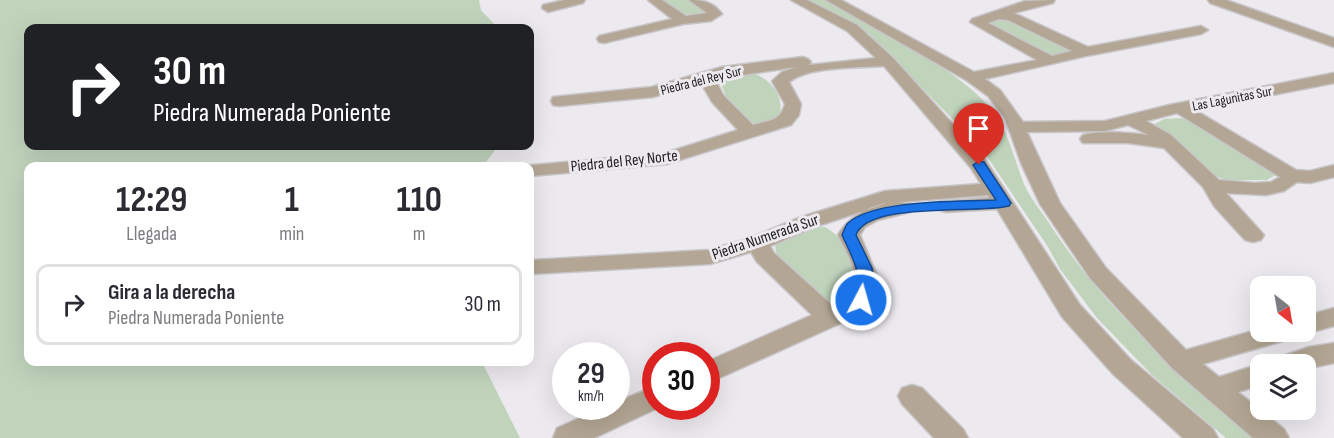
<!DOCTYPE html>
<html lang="es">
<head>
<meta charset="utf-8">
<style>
	body { margin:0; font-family:"Sofia Sans Condensed",sans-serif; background:#f2f2f3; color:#2b2b33; height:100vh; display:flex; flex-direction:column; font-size:22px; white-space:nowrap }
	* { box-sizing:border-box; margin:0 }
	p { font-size:20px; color:#7c7c81 }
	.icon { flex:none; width:33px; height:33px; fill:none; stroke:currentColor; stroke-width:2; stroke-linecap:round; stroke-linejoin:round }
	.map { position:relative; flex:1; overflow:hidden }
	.drawer { position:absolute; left:24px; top:162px; width:510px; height:204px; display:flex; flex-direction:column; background:#fff; border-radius:12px; box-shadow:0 6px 24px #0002 }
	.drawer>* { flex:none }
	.hud { position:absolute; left:24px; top:24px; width:510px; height:126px; border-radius:12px; box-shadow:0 6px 24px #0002; background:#202124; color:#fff; overflow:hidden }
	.needle { width:39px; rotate:149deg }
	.buttons { position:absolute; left:1250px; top:276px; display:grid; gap:12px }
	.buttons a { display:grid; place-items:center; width:66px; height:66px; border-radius:12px; background:#fff; box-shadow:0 6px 24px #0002; font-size:30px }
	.speed { position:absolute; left:552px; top:342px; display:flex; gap:12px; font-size:30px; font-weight:700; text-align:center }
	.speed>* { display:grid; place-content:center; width:78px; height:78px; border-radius:50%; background:#fff; box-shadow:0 6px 24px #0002; line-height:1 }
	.speed small { font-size:15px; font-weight:400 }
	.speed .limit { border:9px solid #d22; background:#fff; color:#111 }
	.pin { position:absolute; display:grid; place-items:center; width:51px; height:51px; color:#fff; margin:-62px -26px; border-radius:50% 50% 50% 0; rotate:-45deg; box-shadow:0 0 6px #0007 }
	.pin .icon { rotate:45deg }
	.me { position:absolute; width:66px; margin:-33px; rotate:6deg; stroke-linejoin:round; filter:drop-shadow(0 0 4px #0008) }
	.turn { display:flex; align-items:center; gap:21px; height:126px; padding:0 30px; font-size:27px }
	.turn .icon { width:78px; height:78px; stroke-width:2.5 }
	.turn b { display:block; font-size:42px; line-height:51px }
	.eta { display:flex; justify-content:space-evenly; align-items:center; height:102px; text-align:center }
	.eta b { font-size:36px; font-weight:700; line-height:42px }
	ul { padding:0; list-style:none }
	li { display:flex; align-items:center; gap:18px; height:81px; margin:0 12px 9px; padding:0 18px; border:3px solid #e1e1e2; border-radius:12px }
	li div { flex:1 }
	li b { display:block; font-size:22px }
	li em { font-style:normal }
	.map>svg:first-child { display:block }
</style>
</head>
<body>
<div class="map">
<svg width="1334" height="438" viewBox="0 0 1334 438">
	<rect width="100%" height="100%" fill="#edeaef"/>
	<path fill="#c0d4bc" d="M0 0H479L481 10 498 28H28V146H498L483 166H28V362H482L520 438H0Z
		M662 0H687L706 11 704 14C686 19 676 9 662 0Z
		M806 0H825C876 30 945 61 985 102 1007 124 1013 156 1024 184 1030 198 1042 212 1051 226 1106 311 1180 375 1259 438H1226L1152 375 1097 318 1060 269 1048 247 982 149 869 34Z
		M1006 19 1073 51 1050 57 984 23Z
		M752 73C769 77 786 97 779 116 757 127 746 126 730 105 724 97 726 90 718 81L722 77Z
		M1181 118 1191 121 1277 174 1267 180H1224L1204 170 1153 125 1164 119Z
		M825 227C849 241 852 259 858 284L849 298 829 306 777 260 775 244 805 228Z"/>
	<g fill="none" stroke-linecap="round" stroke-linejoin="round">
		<g stroke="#c8c5c9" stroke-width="3">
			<path id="street" d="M564 0H585L583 3 548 12 542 8 543 5Z
				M648 0H662L686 16 707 13 689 0C703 0 713 2 722 14L711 21 683 24 604 43 599 42 597 39 599 36 672 19Z
				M791 0H807L857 25 893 58 986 161 1080 305 1131 360 1213 429 1218 438H1183L1113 374 1062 317 997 209 946 212 939 210 936 206 939 202 989 198 988 195 887 203 815 227 770 246 774 253 833 306 853 294C861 274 847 253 838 235 851 212 884 197 910 204L913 208 910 212 878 220 865 227 860 235 878 278V292L870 305 858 315 839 324 706 384V362L812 315 757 262 751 252 710 264 530 274V260H533L709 250 750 238 801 217 885 191 981 184 971 168 884 66C857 68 810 66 789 82L801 104 799 115 791 125 667 164 530 176V166H523L665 153 738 130 712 102 701 83 653 97 559 106 553 105 551 101 553 97 652 87 722 67 803 57 808 59 811 62 809 65 876 58 847 31ZM796 67 782 72 772 81 785 104C780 122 770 120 753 125L723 95 715 79Z
				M826 0H841L974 72 1037 60 970 22 972 19 1025 1 1055 0 1053 3 1014 13 1088 47 1201 26 1208 30 1201 34 1086 56 985 79 1000 90 1023 122 1105 121 1169 105 1334 73V83L1195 110 1296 170 1310 171 1334 165V177L1310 183 1297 182 1284 191 1266 195 1226 193 1264 235 1261 240 1253 242 1245 240 1214 206 1203 187 1164 148 1128 143H1083L1080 139 1083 135C1103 130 1128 133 1149 135L1128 125 1105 131 1027 132 1060 203 1106 268 1186 350 1260 329V332H1296L1293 338 1203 364 1219 377 1260 364H1263H1260V385L1238 392 1284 429 1289 438H1253L1172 368 1090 278 1040 204 1021 163 1005 118 988 96 966 80ZM999 19 1008 20 1072 51 1052 56 988 23ZM1177 113 1280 177 1271 182 1255 183 1219 180 1171 135 1146 121Z
				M1208 0H1226L1334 38V47L1210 3Z
				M1334 308V326L1305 334 1297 332H1305V316Z
				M1334 343V363L1305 369V364H1276L1280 357 1309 347Z
				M912 385 922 388 963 429 968 438H934L902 404 898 396 902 388Z
				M656 386V406H662L594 438H553L557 428 607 406H616V402Z"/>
		</g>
		<use href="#street" fill="#b3a694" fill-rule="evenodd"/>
	</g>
	<path fill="#1a73e8" stroke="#114b97" stroke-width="1.5" d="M979 161 984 162 1011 203 1009 206C978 214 867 201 856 235L872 268 875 290 867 303H856L854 300C866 279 851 255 842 235 844 231 845 226 848 223 875 199 959 202 996 200L973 165Z"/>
	<g text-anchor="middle" stroke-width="6" stroke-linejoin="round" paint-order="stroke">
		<g font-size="14" fill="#1d1c1e" stroke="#edeaef">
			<text transform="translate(701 80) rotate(-14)" y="5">Piedra del Rey Sur</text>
			<text transform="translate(1232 98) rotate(-11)" y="5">Las Lagunitas Sur</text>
		</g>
		<g font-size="16" fill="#1d1c1e" stroke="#edeaef">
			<text transform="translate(624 160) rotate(-6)" y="6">Piedra del Rey Norte</text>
			<text transform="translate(765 236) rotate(-19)" y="6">Piedra Numerada Sur</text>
		</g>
	</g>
</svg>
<div class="buttons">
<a><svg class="needle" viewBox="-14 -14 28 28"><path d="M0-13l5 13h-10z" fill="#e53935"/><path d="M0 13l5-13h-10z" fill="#7c7c81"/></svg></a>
<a><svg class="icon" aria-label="layers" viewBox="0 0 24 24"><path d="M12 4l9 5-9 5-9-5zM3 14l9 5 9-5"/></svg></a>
</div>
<div class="speed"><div>29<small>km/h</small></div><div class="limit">30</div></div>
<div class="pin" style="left:979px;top:165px;background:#d93025"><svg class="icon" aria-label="arrive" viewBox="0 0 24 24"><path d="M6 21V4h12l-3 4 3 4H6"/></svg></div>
<svg class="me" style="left:861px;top:300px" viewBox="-20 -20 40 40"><circle r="17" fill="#1a73e8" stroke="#fff" stroke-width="3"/><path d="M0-11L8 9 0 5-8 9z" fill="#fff"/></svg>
<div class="hud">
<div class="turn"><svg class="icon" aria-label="right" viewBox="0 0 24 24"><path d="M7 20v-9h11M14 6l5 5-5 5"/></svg><div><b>30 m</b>Piedra Numerada Poniente</div></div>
</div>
<section class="drawer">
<div class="eta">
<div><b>12:29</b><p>Llegada</p></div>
<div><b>1</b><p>min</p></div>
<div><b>110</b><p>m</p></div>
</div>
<ul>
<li><svg class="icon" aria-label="right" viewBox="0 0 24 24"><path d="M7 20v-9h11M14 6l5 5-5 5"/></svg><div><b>Gira a la derecha</b><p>Piedra Numerada Poniente</p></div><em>30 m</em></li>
</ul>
</section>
</div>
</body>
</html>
